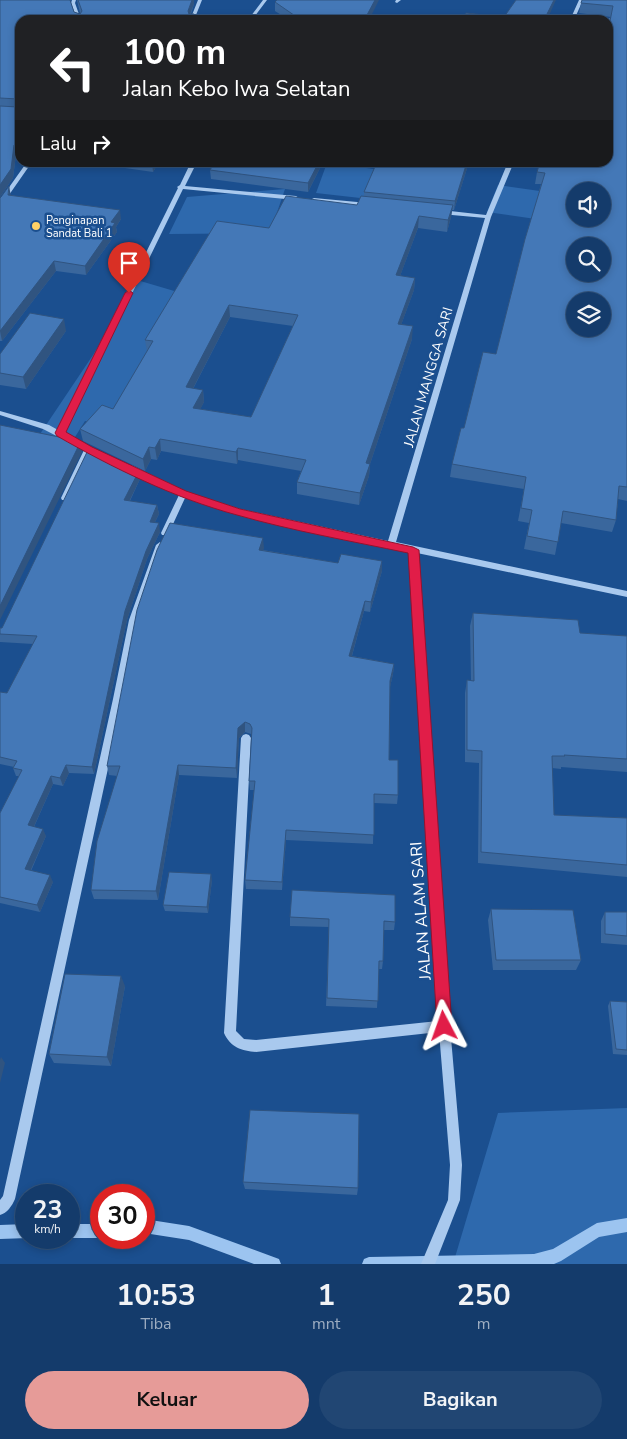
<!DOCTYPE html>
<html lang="id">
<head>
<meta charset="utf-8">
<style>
	body { margin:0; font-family:"Nunito Sans",sans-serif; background:#214673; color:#f1f3f6; height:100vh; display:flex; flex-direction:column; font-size:19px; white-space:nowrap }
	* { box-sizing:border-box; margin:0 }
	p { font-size:16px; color:#9dadc1 }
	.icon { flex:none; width:28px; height:28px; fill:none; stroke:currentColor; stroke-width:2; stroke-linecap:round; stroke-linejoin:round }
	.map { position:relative; height:1264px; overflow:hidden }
	.drawer { display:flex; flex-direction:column; background:#143b6b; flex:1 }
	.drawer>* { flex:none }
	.hud { position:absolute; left:15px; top:15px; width:598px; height:152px; border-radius:15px; box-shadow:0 2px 8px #0003,0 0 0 1px #33557e; background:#202124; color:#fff; overflow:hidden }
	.controls { position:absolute; left:566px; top:182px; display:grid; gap:10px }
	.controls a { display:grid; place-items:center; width:45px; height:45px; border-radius:50%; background:#143b6b; box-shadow:0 2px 8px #0003,0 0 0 1px #33557e; font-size:25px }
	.speed { position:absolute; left:15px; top:1184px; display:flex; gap:10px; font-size:25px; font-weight:700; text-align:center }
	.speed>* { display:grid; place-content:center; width:65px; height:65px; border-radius:50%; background:#143b6b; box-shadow:0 2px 8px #0003,0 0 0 1px #33557e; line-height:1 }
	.speed small { font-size:12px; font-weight:400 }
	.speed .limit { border:8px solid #d22; background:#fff; color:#111 }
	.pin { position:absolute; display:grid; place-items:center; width:42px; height:42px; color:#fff; margin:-51px -21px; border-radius:50% 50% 50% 0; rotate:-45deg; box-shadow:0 0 5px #0007 }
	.pin .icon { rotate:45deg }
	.me { position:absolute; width:55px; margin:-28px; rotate:356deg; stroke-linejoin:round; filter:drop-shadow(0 0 4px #0008) }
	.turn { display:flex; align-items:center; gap:18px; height:105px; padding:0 25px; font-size:22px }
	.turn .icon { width:65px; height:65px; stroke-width:2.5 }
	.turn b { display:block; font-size:35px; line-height:42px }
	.then { display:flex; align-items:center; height:48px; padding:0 25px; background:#0003; gap:10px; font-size:19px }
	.eta { display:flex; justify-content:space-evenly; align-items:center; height:85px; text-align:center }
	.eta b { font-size:30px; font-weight:700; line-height:35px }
	.primary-button { display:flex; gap:10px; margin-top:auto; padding:10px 25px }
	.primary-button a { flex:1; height:58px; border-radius:30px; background:#e69b98; color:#111; font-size:20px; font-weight:700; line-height:58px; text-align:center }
	.primary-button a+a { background:#214673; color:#f1f3f6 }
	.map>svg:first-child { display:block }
</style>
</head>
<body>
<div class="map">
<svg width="627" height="1264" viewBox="0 0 627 1264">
	<rect width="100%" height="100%" fill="#1b4f8f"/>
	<path fill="#2e69ad" d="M327 163 382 170 369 199 316 193Z
		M498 185 575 196V219H602L612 226 570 224 487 212Z
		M285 189 270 233 169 234 187 197Z
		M137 280 181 293 145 439 85 421 70 445 40 434 93 355Z
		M627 1108V1264H453L498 1113Z"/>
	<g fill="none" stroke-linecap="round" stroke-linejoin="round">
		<path fill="#9cc4f0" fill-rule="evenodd" d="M527 0H533L534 12 553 20H545L529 14Z
			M627 12V16L610 22H608L606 20Z
			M627 1218V1232L599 1237 561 1261 554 1264H362L364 1259 369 1257 534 1254 553 1249 597 1223Z
			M144 1219 189 1226 279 1259 281 1264H254L189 1240 144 1233Z
			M26 1224V1238H28L0 1239V1225Z
			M69 1224H101V1238H103H67H69Z"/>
		<path fill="#a9c9ee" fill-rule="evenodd" d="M72 0H76L75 3 81 20H77L71 3Z
			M198 0H202L194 20H190Z
			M263 0H267L252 20H248Z
			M396 0H401L397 3 395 2Z
			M579 0H583L574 20H570Z
			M27 162H32L2 205 0 206V200Z
			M191 162H197L185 186 296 196 299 198 296 200 183 189 64 433 101 454 97 456 90 453 69 498 68 500H62L61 498 84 450 43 429 0 415V411L49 425 58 430 178 188 177 187 180 185Z
			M508 162H514L491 217 396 542 627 591V597L417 553 450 1026 462 1165 460 1200 435 1264H421L448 1200 450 1165 439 1032 256 1052C242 1051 230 1047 224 1033L241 738 243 735 246 734 249 735 251 738 236 1031 244 1039 256 1040 438 1021 409 551 239 515 185 498 168 535H162L161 533 179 495 126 468 130 465 133 466 186 492 240 509 388 541 485 218 441 214 438 212 441 210 486 215Z
			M314 198 368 203 371 205 368 207 312 201V199Z
			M160 542 164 545 137 620 123 699 15 1199C12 1206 7 1213 0 1215V1200L3 1196 113 699 129 620 156 545Z"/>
	</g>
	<path fill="#3a679d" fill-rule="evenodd" d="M0 0H70V1L74 12 80 14V13L77 0H194V4L191 14H194V20H20V154H16L13 178 0 197Z
		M627 0V501L618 499 616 520 612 532 561 523 555 555 524 549 529 523 518 521 524 489 450 477 452 464 464 428 496 354 541 184H535L537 172 608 162 611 17 579 13 581 3Z
		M275 2 371 15 423 20H289L275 11Z
		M83 162H159L153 172Z
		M215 162H323L308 192 211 179 210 170Z
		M469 162 454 210H452L451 217 447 232 418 228 400 276 415 278 414 290 401 325 412 339 370 464 369 476 359 505 297 494V482L301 471 238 460 237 464 161 451 157 460 151 459 145 471 83 441 80 429 113 409 147 352 145 340 269 228 357 205 364 197V192ZM230 317 293 326 251 417 200 409 204 402 203 390 193 389Z
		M11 195 121 219 116 227 117 232 86 275 56 271 2 341H0V198Z
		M66 331 26 389 0 385V354Z
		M140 479 130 501 157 505 159 514 155 522 160 532 147 559 127 620 94 774 69 773 63 786 53 784 34 827 46 836 31 871 53 882 40 912 0 903V813L19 776H16L13 768 14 767 0 764V692L7 693 33 644 0 642V628H2Z
		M264 548 263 550 338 563 382 561V571L370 612 364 611 352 656 394 664 393 674 390 687 389 760 398 795 397 804 374 803 373 844 286 840 282 890 246 889 245 880 254 790H250L249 781 252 736 251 734 245 732 239 738 237 778 179 775 158 900 94 899 91 890 117 776 109 775 107 766Z
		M473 613 580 633 627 636V772L561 767V769L552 768 554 815 627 818V877L478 863 479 763 465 762V693L467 680 471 681 470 626Z
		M212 880 208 913 165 911 163 905Z
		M491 909 581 960 576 970H493L488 920Z
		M605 912H627V945L601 943V921Z
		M290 917 395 922 394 930H384L383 961 382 969H379L377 1008 326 1006 329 927 290 926Z
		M125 986 111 1066 54 1063 49 1054Z
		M610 1001 627 1002V1055L613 1054 608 1006Z
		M243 1182 358 1188 357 1195 245 1189Z"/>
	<path fill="#305480" d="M192 0H194V4L188 19V11Z
		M375 0H379L369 20 367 15Z
		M554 0H556L547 20H544Z
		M14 145 16 154 13 178 0 197V185Z
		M159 162 153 172 152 163Z
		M319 162H323L308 192V183Z
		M467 162H469L454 210 455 201Z
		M9 186 11 196 8 195Z
		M453 205 451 217 447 232 448 220Z
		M120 210 121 219 116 227 117 232 86 275 85 266 111 222Z
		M419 216 418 228 396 287V275Z
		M54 261 56 271 2 341 0 331Z
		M415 278 414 290 397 336 398 324Z
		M229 305 230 317 187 400 186 387Z
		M64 319 66 331 26 389 23 377Z
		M413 326 412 339 370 464 369 476 359 505 360 493 366 463Z
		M203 390 204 402 195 420 193 408Z
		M160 439 161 451 157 460 155 448Z
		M80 443 82 452 0 620V606Z
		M149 447 151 459 145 471 143 459Z
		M238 448V460L237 464 236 452Z
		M139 471 140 479 126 508 124 500Z
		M157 505 159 514 151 530 150 522Z
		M159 523 160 532 147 559 127 620 94 774 92 767 125 611 146 551Z
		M263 538 264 548 259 560V550Z
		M382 561V571L370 612 371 602Z
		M365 601 364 611 349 666V656Z
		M394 664 393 674 389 691 390 681Z
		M245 722V732L239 738 237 778 236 768 238 728Z
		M66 765 69 773 63 786 60 778Z
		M178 765 179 775 158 900 156 891Z
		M51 776 53 784 31 833 28 825Z
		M43 829 46 836 28 876 25 869Z
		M286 830V840L282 890V882Z
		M211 874 212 880 208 913 207 907Z
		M50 875 53 882 40 912 37 905Z
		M121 976 125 986 111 1066 107 1057Z
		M1 1057 5 1063 0 1083V1060Z"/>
	<path fill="#4478b7" stroke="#305480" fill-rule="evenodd" d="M0 0H70L74 12 80 14 82 11 78 0H192L188 11 189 14H194V20H20V101L18 99 0 98Z
		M277 0H375L367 15 423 20H301L275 2Z
		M516 0H554L544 20H463L466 13 504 17Z
		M582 0H627V487L619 486 616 520 563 511 558 542 527 536 532 510 521 508 526 477 452 464 461 428H464L483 352 496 354 525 239 545 173 537 172 540 162H608V31L613 6 581 3ZM575 191H602V219H575ZM575 246H602V274H575ZM575 301H602V329H575Z
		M20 102V146L14 145 11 169 0 185V106L18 107Z
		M215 162H319L308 183 210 170Z
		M377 162H467L455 201 364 192Z
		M9 186 8 195 120 210 111 222 115 223 85 266 54 261 0 331V198L1 197Z
		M286 196 357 205 361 196 453 205 448 220 419 216 396 275 415 278 398 324 413 326 366 463 370 464 360 493 297 482 306 460 238 448 236 452 160 439 155 448 149 447 143 459 80 429 102 405 113 409 153 341 145 340 217 221 269 228ZM229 305 298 315 251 417 193 408 203 390 186 387Z
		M30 313 64 319 23 377 0 373V354Z
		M0 425 74 440 80 443 0 606Z
		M89 448 139 471 124 500 157 505 150 522 159 523 146 551 125 611 92 767 66 765 60 778 51 776 28 825 43 829 25 869 50 875 37 905 0 897V813L22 770 13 768 17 761 0 757V692L7 693 37 636 0 634V628H2Z
		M170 523 263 538 259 550 338 563 341 554 382 561 371 602 365 601 349 656 394 664 390 681 389 760H398V795L374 794V835L286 830 282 882 245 880 255 781H249L252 728 250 724 245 722 238 728 236 768 178 765 156 891 91 890 97 841 120 766H107L137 610 157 550Z
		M473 613 578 620 580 633 627 636V759L564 755 565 756H552L554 815 627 818V865L481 852 482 751 467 750V680L474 681Z
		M169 872 211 874 207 907 163 905Z
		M292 890 395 895V922L384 921 383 961H379L378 1001 327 998 329 919 290 917Z
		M491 909 573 910 581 960H496Z
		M605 912H627V936L605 934Z
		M65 974 121 976 107 1057 49 1054Z
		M610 1001 627 1002V1050L616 1049Z
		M250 1110 359 1114 358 1188 243 1182Z"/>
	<path fill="#e11d48" stroke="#92132f" d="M129 290 133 293 66 432 92 447 186 491 240 509 413 547 419 550 452 1026 449 1032 444 1034 439 1032 437 1026 408 553C351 541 293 531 237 515 174 498 113 468 57 436L55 433 125 293Z"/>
	<circle fill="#ffd166" stroke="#1b4f8f" stroke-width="2" cx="36" cy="226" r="5"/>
	<g text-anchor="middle" stroke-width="5" stroke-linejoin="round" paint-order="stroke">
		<g font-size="11" fill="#fff" stroke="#1b4f8f" text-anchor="start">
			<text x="46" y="224">Penginapan<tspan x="46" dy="13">Sandat Bali 1</tspan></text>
		</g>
		<g font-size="14" fill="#fff" stroke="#1b4f8f">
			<text transform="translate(428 377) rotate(-74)" y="5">JALAN MANGGA SARI</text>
		</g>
		<g font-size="16" fill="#fff" stroke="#1b4f8f">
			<text transform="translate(420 911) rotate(-94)" y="6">JALAN ALAM SARI</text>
		</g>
	</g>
</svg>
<div class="controls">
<a><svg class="icon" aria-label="sound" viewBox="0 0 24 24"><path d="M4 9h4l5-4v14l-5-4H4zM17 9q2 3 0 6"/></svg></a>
<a><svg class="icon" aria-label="search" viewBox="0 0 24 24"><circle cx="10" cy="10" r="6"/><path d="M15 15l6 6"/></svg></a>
<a><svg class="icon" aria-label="layers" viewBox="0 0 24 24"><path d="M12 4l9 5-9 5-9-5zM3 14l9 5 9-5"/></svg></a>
</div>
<div class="speed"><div>23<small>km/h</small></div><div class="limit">30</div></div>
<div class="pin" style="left:129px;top:293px;background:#d93025"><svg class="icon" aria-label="arrive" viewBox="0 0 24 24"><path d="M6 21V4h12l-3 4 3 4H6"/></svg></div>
<svg class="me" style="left:444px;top:1026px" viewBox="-20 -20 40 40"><path d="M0-17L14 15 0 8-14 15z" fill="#e11d48" stroke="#fff" stroke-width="4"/></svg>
<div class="hud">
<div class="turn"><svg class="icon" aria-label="left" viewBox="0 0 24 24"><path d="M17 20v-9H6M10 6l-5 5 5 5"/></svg><div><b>100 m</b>Jalan Kebo Iwa Selatan</div></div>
<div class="then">Lalu<svg class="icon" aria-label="right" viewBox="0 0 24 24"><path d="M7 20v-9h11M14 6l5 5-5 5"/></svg></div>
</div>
</div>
<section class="drawer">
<div class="eta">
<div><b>10:53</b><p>Tiba</p></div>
<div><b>1</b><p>mnt</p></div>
<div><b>250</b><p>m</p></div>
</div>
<div class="primary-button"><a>Keluar</a><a>Bagikan</a></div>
</section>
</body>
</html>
